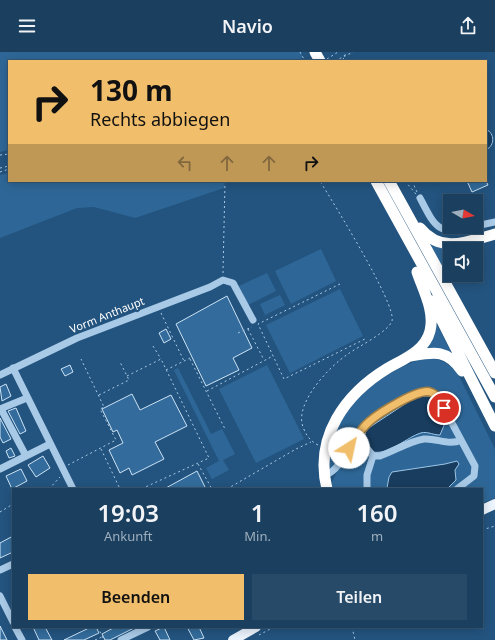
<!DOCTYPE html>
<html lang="de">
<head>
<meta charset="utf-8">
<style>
	body { margin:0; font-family:"Noto Sans",sans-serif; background:#274a68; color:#f1f3f6; height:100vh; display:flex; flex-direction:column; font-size:15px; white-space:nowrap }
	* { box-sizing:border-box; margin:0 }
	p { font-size:13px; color:#9fafbd }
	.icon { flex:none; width:22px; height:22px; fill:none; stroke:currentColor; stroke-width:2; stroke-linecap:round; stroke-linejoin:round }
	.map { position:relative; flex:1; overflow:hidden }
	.side { position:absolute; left:12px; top:436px; width:471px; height:140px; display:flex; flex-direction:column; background:#1a3f5f; border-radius:0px; box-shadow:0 2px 10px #0003,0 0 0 1px #385874 }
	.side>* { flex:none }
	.banner { position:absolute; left:8px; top:8px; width:479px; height:122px; border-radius:0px; box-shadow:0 2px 10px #0003,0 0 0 1px #385874; background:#f1bf6c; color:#111; overflow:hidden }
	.needle { width:26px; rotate:99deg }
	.buttons { position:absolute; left:443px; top:142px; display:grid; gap:8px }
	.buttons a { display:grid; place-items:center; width:40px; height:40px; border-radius:0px; background:#1a3f5f; box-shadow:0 2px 10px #0003,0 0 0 1px #385874; font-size:20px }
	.pin { position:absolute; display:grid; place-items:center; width:34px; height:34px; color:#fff; margin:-17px; border:2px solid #fff; border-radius:50%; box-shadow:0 1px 4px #0007 }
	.me { position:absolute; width:44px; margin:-22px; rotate:35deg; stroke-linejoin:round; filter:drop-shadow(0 0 3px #0008) }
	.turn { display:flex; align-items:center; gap:14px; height:84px; padding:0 16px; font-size:18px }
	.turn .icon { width:52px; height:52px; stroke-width:2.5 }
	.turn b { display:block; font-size:28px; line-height:34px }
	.lanes { display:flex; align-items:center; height:38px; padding:0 16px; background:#0003; justify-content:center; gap:20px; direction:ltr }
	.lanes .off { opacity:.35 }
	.eta { display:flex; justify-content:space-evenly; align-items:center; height:68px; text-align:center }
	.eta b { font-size:24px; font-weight:600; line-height:28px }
	.cta { display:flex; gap:8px; margin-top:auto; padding:8px 16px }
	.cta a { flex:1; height:46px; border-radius:0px; background:#f1bf6c; color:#111; font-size:16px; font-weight:600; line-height:46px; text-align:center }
	.cta a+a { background:#274a68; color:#f1f3f6 }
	header { display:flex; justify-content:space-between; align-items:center; height:52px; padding:0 16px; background:#1a3f5f; font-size:18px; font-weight:600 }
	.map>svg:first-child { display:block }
</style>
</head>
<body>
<header><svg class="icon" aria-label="menu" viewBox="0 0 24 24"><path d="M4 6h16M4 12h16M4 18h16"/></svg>Navio<svg class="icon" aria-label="share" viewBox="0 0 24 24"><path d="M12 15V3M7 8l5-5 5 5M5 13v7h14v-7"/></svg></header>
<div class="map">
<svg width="495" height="588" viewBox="0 0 495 588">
	<rect width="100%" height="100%" fill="#23547f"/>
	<path fill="#2e6797" d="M0 0H300L303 5 297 9H9V98L0 100Z
		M9 121V129H225L224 136 135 166 94 155 77 156 0 186V123Z
		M428 189 465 192 459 197H450L448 225Z
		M321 197 336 229 291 252 275 219Z
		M267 221 276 239 248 253 239 234Z
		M340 237 363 284 290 321 266 273Z
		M280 243 285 253 265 263 260 252Z
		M436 271 452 302 426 298Z
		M425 306C440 307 448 310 458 322L495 397V446L482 451V437H462L475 428 471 425 453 437H332V430L337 420 330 415C330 407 329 399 330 391 331 386 334 381 337 377 353 343 389 317 425 306Z
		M267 313 304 387 256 411 219 337Z
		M178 316 211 382 222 377 235 402 223 408 229 418 212 427 206 416 219 409 174 318Z"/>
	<path fill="#183d5f" stroke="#9dc6e7" d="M486 77C495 82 495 93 486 98Z
		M417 344H429C438 349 443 360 445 371L440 383C432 383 426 378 418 382 405 387 388 403 373 400 367 394 362 385 367 377Z
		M457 409 459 412 455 418 456 428 447 437 387 436 389 425 392 420 445 412Z"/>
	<path fill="#336c9c" stroke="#cde3f5" d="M467 129H486L488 133 472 140Z
		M227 244 252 296 233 306 239 318 206 334 176 272Z
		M166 277 171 287 164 291 159 281Z
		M70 313 73 320 65 324 61 317Z
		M6 332 11 344 2 349 0 335Z
		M132 342 140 358 171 343 187 374 155 390 164 407 132 423 129 416 120 421 109 398 123 391 117 378 113 380 102 357Z
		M16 356 26 379 20 382 8 359Z
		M0 366 11 387 3 391 0 385Z
		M11 396 15 404 9 406 6 399Z
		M43 404 50 416 36 425 28 413Z
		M21 417 27 429 12 437 6 424Z
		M197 419 206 437H164Z
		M13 484V500L0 506V491Z
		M0 574 7 588H0Z
		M33 575H45L52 588H39Z
		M91 575H96L99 581 84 588H64Z
		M115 575H136L110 588H105L102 582Z
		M164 575 170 588H160L155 579Z
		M187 575H199L204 586 194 588Z"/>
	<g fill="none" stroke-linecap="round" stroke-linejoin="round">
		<path stroke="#a9cae7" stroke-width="1" stroke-dasharray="2 3" stroke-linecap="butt" d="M344 4 347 0
			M343 6 345 9
			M327 7 338 0
			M302 9 303 8
			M335 9 353 0
			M0 103 9 102
			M0 116 9 114
			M0 120 9 117
			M405 129 416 142
			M412 129 417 140
			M223 221 225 129
			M340 232 258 272 284 327 367 286
			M161 261 184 309
			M248 277 264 308
			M238 281 252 275
			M153 294 161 307
			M190 307 225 377
			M166 318 192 305
			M127 324 161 307 209 406 141 437
			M207 339 271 305
			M99 343 129 328 120 310
			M318 393C310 389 306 383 303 375 294 351 330 314 348 302 359 294 388 280 392 269 397 253 332 149 320 129
			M101 397 120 437
			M198 412 212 437
			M68 413 116 388 100 357 104 355 81 307
			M49 437 60 425
			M227 437 296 397 311 390
			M0 460 13 452
			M482 478 495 474
			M98 575 104 588
			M352 575 355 588
			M259 583 274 575
			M95 588 102 585"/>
		<path stroke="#a9cae7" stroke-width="7" d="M420 146C436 177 438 183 474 175
			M476 174 495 170
			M13 316 73 437
			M0 323 77 286 210 235 223 228 233 231 253 268
			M0 357 27 346
			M1 357 26 404
			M360 380 366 395 373 404H380C394 399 410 389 424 387 437 386 449 394 461 388
			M0 417 50 392
			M325 423C339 420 351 391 360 379 369 369 411 340 425 339 430 338 434 342 438 345L475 414 474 424 457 437
			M367 437V423L373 404
			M0 518 13 512
			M0 544 13 570
			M15 575 22 588
			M121 588 148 575"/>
		<path stroke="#ebf3fd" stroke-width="10" d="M482 458 495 452
			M233 588 256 575"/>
		<path stroke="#fff" stroke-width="11" d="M376 129 495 345
			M389 129 495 321
			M420 176C441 202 467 190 495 182
			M432 249 495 374
			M411 304C434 300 447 297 462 319
			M327 437C314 385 345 342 388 316 404 307 425 299 430 279 435 259 423 238 417 220"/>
		<path stroke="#a9cae7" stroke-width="1" stroke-dasharray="2 3" stroke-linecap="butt" d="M300 0 305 9"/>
		<path stroke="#fff" stroke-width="11" d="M315 0 320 9"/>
	</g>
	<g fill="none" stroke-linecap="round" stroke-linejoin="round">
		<g stroke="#9d7c46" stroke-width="10">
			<path id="route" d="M349 396C355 387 361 376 370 369 379 361 419 336 430 340 437 342 440 349 444 356"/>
		</g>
		<use href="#route" stroke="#f1bf6c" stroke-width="7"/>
	</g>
	<g text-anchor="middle" stroke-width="4" stroke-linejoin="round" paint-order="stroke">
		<g font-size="11" fill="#fff" stroke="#23547f">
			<text transform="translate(107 263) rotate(-22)" y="4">Vorm Anthaupt</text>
		</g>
	</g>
</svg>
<div class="buttons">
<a><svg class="needle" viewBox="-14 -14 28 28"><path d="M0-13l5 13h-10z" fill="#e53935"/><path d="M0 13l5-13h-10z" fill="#9fafbd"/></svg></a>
<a><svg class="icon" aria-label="sound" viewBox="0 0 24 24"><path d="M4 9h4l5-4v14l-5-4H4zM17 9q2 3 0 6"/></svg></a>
</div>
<div class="pin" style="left:444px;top:356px;background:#d93025"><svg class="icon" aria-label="arrive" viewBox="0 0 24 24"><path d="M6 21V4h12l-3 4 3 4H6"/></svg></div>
<svg class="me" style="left:349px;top:396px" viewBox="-20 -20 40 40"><circle r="19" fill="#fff"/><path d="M0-13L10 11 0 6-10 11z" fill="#f1bf6c"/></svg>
<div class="banner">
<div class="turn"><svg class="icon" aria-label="right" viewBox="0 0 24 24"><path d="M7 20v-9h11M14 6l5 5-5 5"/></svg><div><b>130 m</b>Rechts abbiegen</div></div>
<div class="lanes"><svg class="icon off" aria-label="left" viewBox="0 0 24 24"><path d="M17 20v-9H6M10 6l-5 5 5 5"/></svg><svg class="icon off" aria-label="ahead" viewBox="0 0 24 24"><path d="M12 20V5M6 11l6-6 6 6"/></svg><svg class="icon off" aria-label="ahead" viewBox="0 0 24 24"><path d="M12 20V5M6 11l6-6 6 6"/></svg><svg class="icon" aria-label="right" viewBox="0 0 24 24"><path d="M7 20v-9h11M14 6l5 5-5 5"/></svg></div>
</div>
<section class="side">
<div class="eta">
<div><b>19:03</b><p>Ankunft</p></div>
<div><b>1</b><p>Min.</p></div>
<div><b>160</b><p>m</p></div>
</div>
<div class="cta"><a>Beenden</a><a>Teilen</a></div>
</section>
</div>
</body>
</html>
